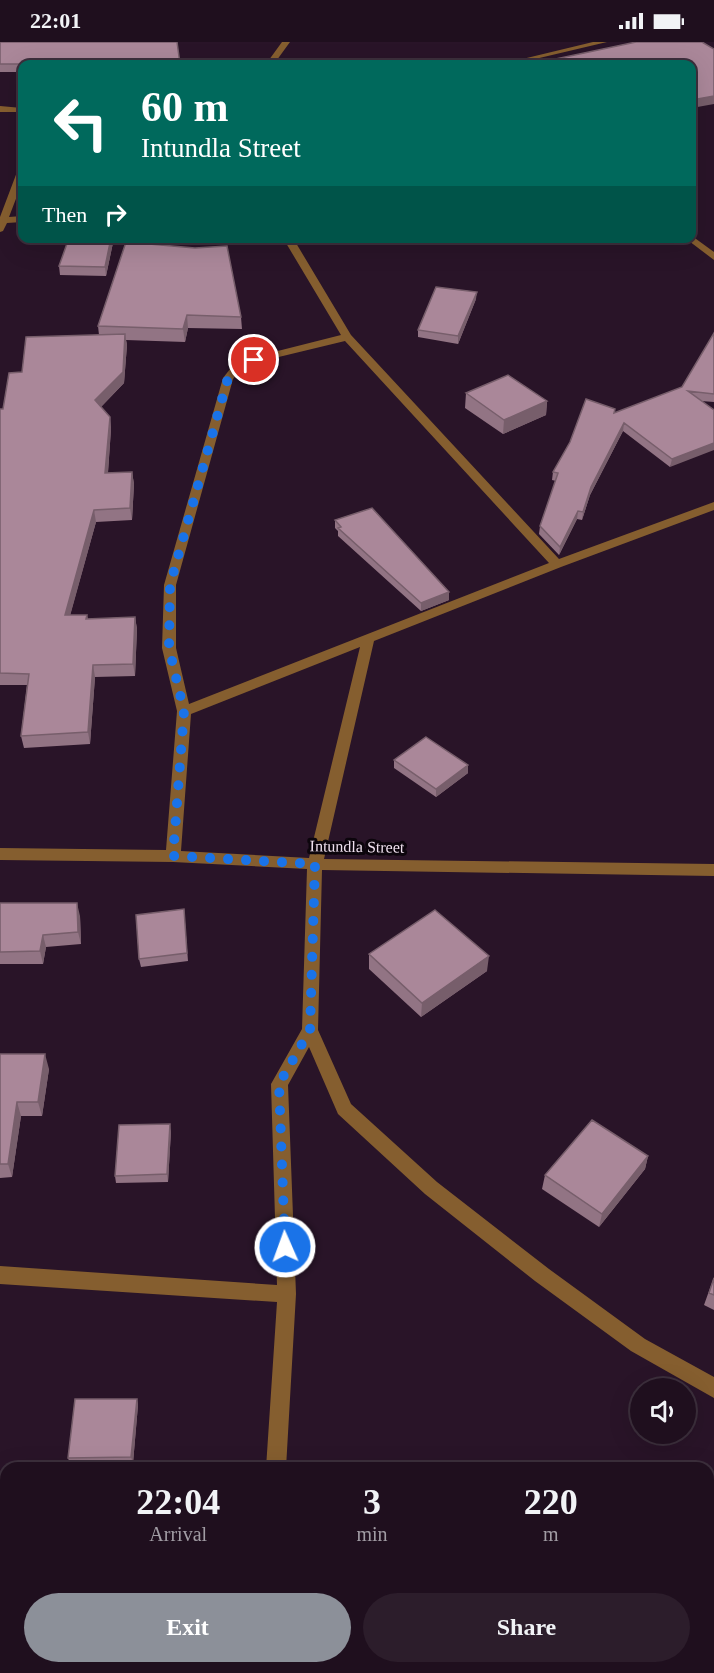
<!DOCTYPE html>
<html lang="en">
<head>
<meta charset="utf-8">
<style>
	body { margin:0; font-family:Georgia,serif; background:#2c1d2b; color:#f1f3f6; height:100vh; display:flex; flex-direction:column; font-size:22px; white-space:nowrap }
	* { box-sizing:border-box; margin:0 }
	p { font-size:20px; color:#a19ca4 }
	.icon { flex:none; width:33px; height:33px; fill:none; stroke:currentColor; stroke-width:2; stroke-linecap:round; stroke-linejoin:round }
	.map { position:relative; flex:1; overflow:hidden }
	.details { position:absolute; left:0px; top:1420px; width:714px; height:212px; display:flex; flex-direction:column; background:#1f0f1e; border-radius:18px 18px 0 0; box-shadow:0 6px 24px #0002,0 0 0 2px #3c2f3c }
	.details>* { flex:none }
	.guide { position:absolute; left:18px; top:18px; width:678px; height:183px; border-radius:12px; box-shadow:0 6px 24px #0002,0 0 0 2px #3c2f3c; background:#00695c; color:#fff; overflow:hidden }
	.buttons { position:absolute; left:630px; top:1336px; display:grid; gap:12px }
	.buttons a { display:grid; place-items:center; width:66px; height:66px; border-radius:50%; background:#1f0f1e; box-shadow:0 6px 24px #0002,0 0 0 2px #3c2f3c; font-size:30px }
	.pin { position:absolute; display:grid; place-items:center; width:51px; height:51px; color:#fff; margin:-26px; border:3px solid #fff; border-radius:50%; box-shadow:0 2px 6px #0007 }
	.me { position:absolute; width:66px; margin:-33px; rotate:358deg; stroke-linejoin:round; filter:drop-shadow(0 0 4px #0008) }
	.turn { display:flex; align-items:center; gap:21px; height:126px; padding:0 24px; font-size:27px }
	.turn .icon { width:78px; height:78px; stroke-width:2.5 }
	.turn b { display:block; font-size:42px; line-height:51px }
	.then { display:flex; align-items:center; height:57px; padding:0 24px; background:#0003; gap:12px; font-size:22px }
	.eta { display:flex; justify-content:space-evenly; align-items:center; height:102px; text-align:center }
	.eta b { font-size:36px; font-weight:700; line-height:42px }
	.primary-button { display:flex; gap:12px; margin-top:auto; padding:12px 24px }
	.primary-button a { flex:1; height:69px; border-radius:36px; background:#8c9099; color:#fff; font-size:24px; font-weight:700; line-height:69px; text-align:center }
	.primary-button a+a { background:#2c1d2b; color:#f1f3f6 }
	.status { display:flex; justify-content:space-between; align-items:center; height:42px; padding:0 30px; background:#1f0f1e; direction:ltr }
	.status svg { height:16px; fill:currentColor }
	.map>svg:first-child { display:block }
</style>
</head>
<body>
<div class="status"><b>22:01</b><svg viewBox="0 0 49 12"><path d="M0 12V9h3v3zM5 12V6h3v6zM10 12V3h3v9zM15 12V0h3v12zM26 1h20v11H26zM47 4h2v5h-2z"/></svg></div>
<div class="map">
<svg width="714" height="1631" viewBox="0 0 714 1631">
	<rect width="100%" height="100%" fill="#291428"/>
	<g fill="none" stroke-linecap="round" stroke-linejoin="round">
		<path fill="#855e2f" fill-rule="evenodd" d="M282 0H290L274 22H266Z
			M593 0H607L514 22H502Z
			M0 64 22 66V70H0Z
			M22 127V141L9 175 22 174V180L7 181 3 189 0 190V175L17 130Z
			M692 194 714 210V218L685 196H692Z
			M283 196H293L351 293 559 517 714 460V468L561 525 374 599 324 817 714 822V834L322 828 318 988 351 1062 437 1140 549 1227 645 1297 714 1335V1356L631 1309 535 1239 425 1152 338 1072 309 1005 288 1043 296 1252 286 1426H266L277 1260 0 1242V1224L277 1243 271 1042 302 987 307 827 173 820 0 818V806L166 808 177 669 162 606 164 543 223 336 234 322 250 316 341 293ZM345 299 549 521 189 662 176 606V543L233 337 242 326 258 320ZM360 605 309 816 181 809 191 672Z
			M250 1626H272L271 1631H249Z"/>
	</g>
	<path fill="#927484" d="M0 0 22 22V30H0Z
		M114 196 106 234 60 233 59 224Z
		M126 200 241 275 242 287 188 286 185 300 126 298 127 303 124 341 101 365 110 375 111 387 108 431 132 430 134 442 132 478 96 480 70 573H87L88 577 135 575 137 587 135 634 95 635 90 702 24 706 21 694 27 643H0V367H3L22 330 99 293 98 284Z
		M476 257 458 302 418 295V288Z
		M714 291V360L701 359 670 425 623 389 590 453 582 478 577 477 559 513 539 492 540 484 556 439 552 438 553 430 615 367V371L682 345Z
		M466 351 547 359 546 373 503 392 465 366Z
		M335 478 449 558 421 569 338 494V489L335 486Z
		M394 718 468 731 436 755 394 726Z
		M0 861 80 874 81 902 46 905 43 922H0Z
		M184 867 188 919 141 925 139 917Z
		M369 912 487 929 421 975 369 927Z
		M0 1012 49 1027 42 1074H21L12 1135 0 1136Z
		M171 1089 168 1140 116 1141 115 1134Z
		M648 1114 645 1127 599 1185 542 1147 545 1133Z
		M714 1235V1268L704 1263Z
		M137 1357 138 1363 133 1421 70 1422 68 1416Z
		M714 1499V1574L708 1561V1501Z"/>
	<path fill="#775e6b" d="M714 54V62L692 66V58Z
		M111 196H114L106 234 105 225Z
		M477 250 476 257 458 302V294Z
		M187 273 188 286 185 300 183 287Z
		M125 292 127 303 124 341 96 370 95 358Z
		M547 359 546 373 503 392 504 378Z
		M110 375 111 387 107 443 105 431Z
		M624 381 623 389 590 453 582 478 583 470 591 445Z
		M714 401V408L670 425 672 417Z
		M132 430 134 442 132 478 130 466Z
		M94 468 96 480 67 585 65 573Z
		M578 469 577 477 559 513 560 505Z
		M449 550V558L421 569V561Z
		M135 575 137 587 135 634 133 622Z
		M93 623 95 635 90 702 88 690Z
		M468 723V731L436 755V747Z
		M77 861 80 874 81 902 78 890Z
		M43 893 46 905 43 922 40 909Z
		M489 914 487 929 421 975 422 961Z
		M45 1012 49 1027 42 1074 38 1060Z
		M17 1060 21 1074 12 1135 8 1122Z
		M170 1082 171 1089 168 1140 167 1132Z
		M648 1114 645 1127 599 1185 602 1172Z
		M137 1357 138 1363 133 1421 131 1415Z
		M121 1626H125V1631H121Z"/>
	<path fill="#aa8799" stroke="#775e6b" stroke-width="1.5" d="M0 0H177L180 22H0Z
		M636 0H702L714 7V54L692 58V22H532Z
		M69 196H111L105 225 59 224Z
		M126 200 195 206 227 204 241 275 187 273 183 287 98 284Z
		M436 245 477 250 458 294 418 288Z
		M714 291V352L688 349 714 368V401L672 417 624 381 591 445 583 470 578 469 560 505 540 484 558 431 553 430 570 400 586 357 615 367 614 371 682 345Z
		M125 292 123 330 95 358 110 375 105 431 132 430 130 466 94 468 65 573H87L86 577 135 575 133 622 93 623 88 690 21 694 29 632 0 631V367H3L9 331 22 330 26 295Z
		M508 333 547 359 504 378 466 351Z
		M372 466 449 550 421 561 338 486 341 485 335 478Z
		M426 695 468 723 436 747 394 718Z
		M0 861H77L78 890 43 893 40 909 0 910Z
		M184 867 187 911 139 917 136 873Z
		M435 868 489 914 422 961 369 912Z
		M0 1012H45L38 1060H17L8 1122H0Z
		M592 1078 648 1114 602 1172 545 1133Z
		M170 1082 167 1132 115 1134 119 1083Z
		M714 1236V1253L709 1251Z
		M75 1357H137L131 1415 68 1416Z
		M714 1499V1553L708 1540V1501Z
		M36 1626H121V1631H35Z
		M652 1626H663L674 1631H651Z"/>
	<g fill="none" stroke-linecap="round" stroke-linejoin="round">
		<path stroke="#1a73e8" stroke-width="10" stroke-dasharray="0 18" d="M254 318 238 324 228 336 170 543 169 606 184 669 173 814 315 822 310 988 279 1042 285 1205"/>
	</g>
	<g text-anchor="middle" stroke-width="6" stroke-linejoin="round" paint-order="stroke">
		<g font-size="16" fill="#f0e1ef" stroke="#0c050c">
			<text transform="translate(357 804) rotate(1)" y="6">Intundla Street</text>
		</g>
	</g>
</svg>
<div class="buttons">
<a><svg class="icon" aria-label="sound" viewBox="0 0 24 24"><path d="M4 9h4l5-4v14l-5-4H4zM17 9q2 3 0 6"/></svg></a>
</div>
<div class="pin" style="left:254px;top:318px;background:#d93025"><svg class="icon" aria-label="arrive" viewBox="0 0 24 24"><path d="M6 21V4h12l-3 4 3 4H6"/></svg></div>
<svg class="me" style="left:285px;top:1205px" viewBox="-20 -20 40 40"><circle r="17" fill="#1a73e8" stroke="#fff" stroke-width="3"/><path d="M0-11L8 9 0 5-8 9z" fill="#fff"/></svg>
<div class="guide">
<div class="turn"><svg class="icon" aria-label="left" viewBox="0 0 24 24"><path d="M17 20v-9H6M10 6l-5 5 5 5"/></svg><div><b>60 m</b>Intundla Street</div></div>
<div class="then">Then<svg class="icon" aria-label="right" viewBox="0 0 24 24"><path d="M7 20v-9h11M14 6l5 5-5 5"/></svg></div>
</div>
<section class="details">
<div class="eta">
<div><b>22:04</b><p>Arrival</p></div>
<div><b>3</b><p>min</p></div>
<div><b>220</b><p>m</p></div>
</div>
<div class="primary-button"><a>Exit</a><a>Share</a></div>
</section>
</div>
</body>
</html>
